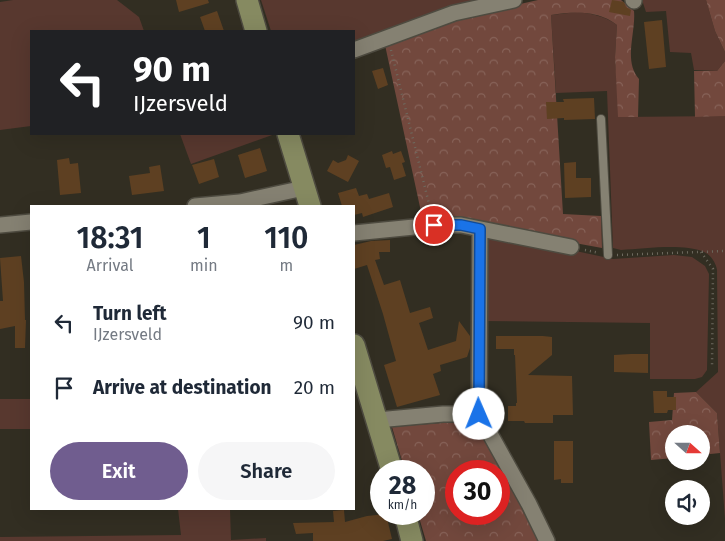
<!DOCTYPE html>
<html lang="en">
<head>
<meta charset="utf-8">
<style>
	body { margin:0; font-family:"Fira Sans",sans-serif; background:#f6f6f7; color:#1f2937; height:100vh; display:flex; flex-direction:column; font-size:19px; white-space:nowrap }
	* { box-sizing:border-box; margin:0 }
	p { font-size:16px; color:#747a83 }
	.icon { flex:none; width:28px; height:28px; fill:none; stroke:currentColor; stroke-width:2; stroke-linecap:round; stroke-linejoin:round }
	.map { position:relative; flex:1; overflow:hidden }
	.panel { position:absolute; left:30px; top:205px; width:325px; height:305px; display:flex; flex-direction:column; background:#fff; border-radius:0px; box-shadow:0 5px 20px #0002 }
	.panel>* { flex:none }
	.hud { position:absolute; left:30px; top:30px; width:325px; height:105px; border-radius:0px; box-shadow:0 5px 20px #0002; background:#202124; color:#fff; overflow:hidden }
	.needle { width:32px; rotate:111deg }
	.controls { position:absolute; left:665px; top:425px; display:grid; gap:10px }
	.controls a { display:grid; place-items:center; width:45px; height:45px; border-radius:50%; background:#fff; box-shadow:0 5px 20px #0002; font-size:25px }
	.speed { position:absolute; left:370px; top:460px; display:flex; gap:10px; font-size:25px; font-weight:700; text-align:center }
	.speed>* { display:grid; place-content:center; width:65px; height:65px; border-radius:50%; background:#fff; box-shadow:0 5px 20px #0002; line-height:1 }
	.speed small { font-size:12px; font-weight:400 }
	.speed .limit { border:8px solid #d22; background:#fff; color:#111 }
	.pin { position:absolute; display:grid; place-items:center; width:42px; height:42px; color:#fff; margin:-21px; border:2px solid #fff; border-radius:50%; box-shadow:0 1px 5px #0007 }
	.me { position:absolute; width:55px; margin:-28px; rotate:359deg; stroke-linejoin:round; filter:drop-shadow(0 0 4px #0008) }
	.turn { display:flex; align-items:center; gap:18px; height:105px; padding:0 20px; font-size:22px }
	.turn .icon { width:65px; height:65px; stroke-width:2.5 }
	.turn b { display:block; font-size:35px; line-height:42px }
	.eta { display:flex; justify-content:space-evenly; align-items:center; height:85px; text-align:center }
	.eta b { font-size:30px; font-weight:600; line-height:35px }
	.cta { display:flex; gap:10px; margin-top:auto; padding:10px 20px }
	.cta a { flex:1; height:58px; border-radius:30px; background:#705d8f; color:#fff; font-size:20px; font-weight:600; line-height:58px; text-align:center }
	.cta a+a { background:#f6f6f7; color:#1f2937 }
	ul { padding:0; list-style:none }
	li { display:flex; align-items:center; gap:15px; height:65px; padding:0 20px }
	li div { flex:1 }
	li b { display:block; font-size:19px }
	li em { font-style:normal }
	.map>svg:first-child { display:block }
</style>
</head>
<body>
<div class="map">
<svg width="725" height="541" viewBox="0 0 725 541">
	<defs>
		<pattern id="forest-crowns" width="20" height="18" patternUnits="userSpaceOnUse" patternTransform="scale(1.25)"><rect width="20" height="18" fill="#72483d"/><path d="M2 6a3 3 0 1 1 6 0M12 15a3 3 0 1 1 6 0" fill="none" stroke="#876359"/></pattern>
	</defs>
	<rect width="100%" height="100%" fill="#322e22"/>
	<path fill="#58382f" d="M13 0H117L139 17 144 31H31V126L0 130V2Z
		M261 0H487L354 44V31H271Z
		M640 0H706L715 31 725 52V61L717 71 694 70 691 53 670 52 666 11 646 12 643 3Z
		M577 12C593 14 605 16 617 25L615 57 619 117 725 116V519L717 413 696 392 718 372 717 270C716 263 711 255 704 252 682 243 645 249 621 250L613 248 607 91 556 93 551 15Z
		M180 134H275L191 164Z
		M492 233 613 259 674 255 692 257 705 266 709 274 707 370 702 377 695 379H650V323L480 321 484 239Z
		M0 399H31V429H0Z
		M178 509H230L231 540 266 538V541H0V537L181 535Z"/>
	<path fill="url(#forest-crowns)" fill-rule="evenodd" d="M538 0H621L634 11C636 33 623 61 639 79L638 117H618L615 57 617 25C598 10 574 11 551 15L563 214 601 216 602 248 487 227 423 221 385 45 455 19Z
		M706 0H725V52L715 31Z
		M725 61V116L695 117 694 71H717Z
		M696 392 717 413 720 453 701 455V434H674V458L651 460 649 422 672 420 674 393Z
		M478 420 543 541H426L418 514H424V471H405L392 427ZM456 471H499V514H456Z"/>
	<path fill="#5e4022" d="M176 0H208L209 3 179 12Z
		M612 0 624 2 626 7 631 10 630 16 609 12Z
		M217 11 224 31H205L200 17Z
		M662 20 666 67 649 69 644 22Z
		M383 68 388 85 378 89 372 71Z
		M594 98 595 119 564 120V118L547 119 546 102H564L563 99Z
		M260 148 267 171 245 178 238 155Z
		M392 151 393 154 401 151 405 162 402 163 406 176 394 180 390 167 386 168 382 155Z
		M348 155 359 161 348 182 327 171 333 160 338 163 346 160Z
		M69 158 70 164 78 163 81 193 60 195 57 160Z
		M214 159 219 177 199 184 192 165Z
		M576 162V178H591V197L565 198 564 163Z
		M160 165 164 191 132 195 129 176 150 173 149 167Z
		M356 188 359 196 367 194 369 199 389 193 393 207 363 217 362 213 354 215V206H342L338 193Z
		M390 240V252H379L380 259 375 260 384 285 400 280 410 313 430 307 433 318 419 323 428 350 456 341 459 321 470 336V348L467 357 440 365 441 371 433 374 440 395 397 407 384 365 396 361 383 314 367 265 354 269V245L371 241Z
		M21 256 24 282 25 320H26L25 348H15V326L0 329V301H3L0 258Z
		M496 336H543L552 337V355L528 375 572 376 573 415H553V423H525L524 421H508V406H516V403H517L515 355H514V349H496Z
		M631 354H648V373L614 372V355Z
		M653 391H667V397H676V410H668L667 413H654Z
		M554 441H573V483H561V479L554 480Z
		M344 510 345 522 367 516 386 514 392 539 383 541H313V533L296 534 293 523 334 522 333 511Z"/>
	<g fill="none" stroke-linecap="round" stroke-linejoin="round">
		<g stroke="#4e4b40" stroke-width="10">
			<path id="lane" d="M601 119 608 255"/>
		</g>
		<g stroke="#4e4b40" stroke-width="18">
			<path id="street" d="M633 0 634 1
				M354 50 454 13 514 0
				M195 206 240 202 304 188
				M0 225 31 222
				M480 229 479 414 529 504 547 541
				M354 233 434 225H461L571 247
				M377 420 443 414H479"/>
		</g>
		<g stroke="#4e4b40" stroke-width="24">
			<path id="secondary" d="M247 0 256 31
				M288 134 310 206
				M354 345 392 471
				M405 514 412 541"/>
		</g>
		<path stroke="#6e6a5f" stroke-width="2.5" stroke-dasharray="1 4" stroke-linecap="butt" d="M391 50 431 212
			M585 250 599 253
			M701 252 713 269 712 368
			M617 255 725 251"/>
		<use href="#lane" stroke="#858172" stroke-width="8"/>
		<use href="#street" stroke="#858172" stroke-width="15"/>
		<use href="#secondary" stroke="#868a61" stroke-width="21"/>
	</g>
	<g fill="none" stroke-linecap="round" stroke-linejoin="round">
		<g stroke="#114b97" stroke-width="12">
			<path id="route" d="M434 225H461L480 229 479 414"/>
		</g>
		<use href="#route" stroke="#1a73e8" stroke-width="9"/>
	</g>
</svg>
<div class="controls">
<a><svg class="needle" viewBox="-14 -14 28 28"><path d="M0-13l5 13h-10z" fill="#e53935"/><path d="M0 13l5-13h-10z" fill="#747a83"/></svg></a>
<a><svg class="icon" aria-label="sound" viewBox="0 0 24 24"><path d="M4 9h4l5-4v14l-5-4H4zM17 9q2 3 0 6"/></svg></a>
</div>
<div class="speed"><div>28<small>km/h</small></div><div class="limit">30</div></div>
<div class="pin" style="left:434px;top:225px;background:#d93025"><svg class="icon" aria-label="arrive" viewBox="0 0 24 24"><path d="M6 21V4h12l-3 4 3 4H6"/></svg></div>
<svg class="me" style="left:479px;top:414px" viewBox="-20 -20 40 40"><circle r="19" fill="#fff"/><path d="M0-13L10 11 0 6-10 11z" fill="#1a73e8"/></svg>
<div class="hud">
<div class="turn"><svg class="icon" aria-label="left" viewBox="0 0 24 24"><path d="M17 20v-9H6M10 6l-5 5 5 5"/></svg><div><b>90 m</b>IJzersveld</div></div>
</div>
<section class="panel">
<div class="eta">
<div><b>18:31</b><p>Arrival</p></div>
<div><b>1</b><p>min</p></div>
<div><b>110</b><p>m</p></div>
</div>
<ul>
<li><svg class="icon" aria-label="left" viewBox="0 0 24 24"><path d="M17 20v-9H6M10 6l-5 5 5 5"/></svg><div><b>Turn left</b><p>IJzersveld</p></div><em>90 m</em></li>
<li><svg class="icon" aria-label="arrive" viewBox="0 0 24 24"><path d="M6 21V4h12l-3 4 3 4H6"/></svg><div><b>Arrive at destination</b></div><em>20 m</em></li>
</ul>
<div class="cta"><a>Exit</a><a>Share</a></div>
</section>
</div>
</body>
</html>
